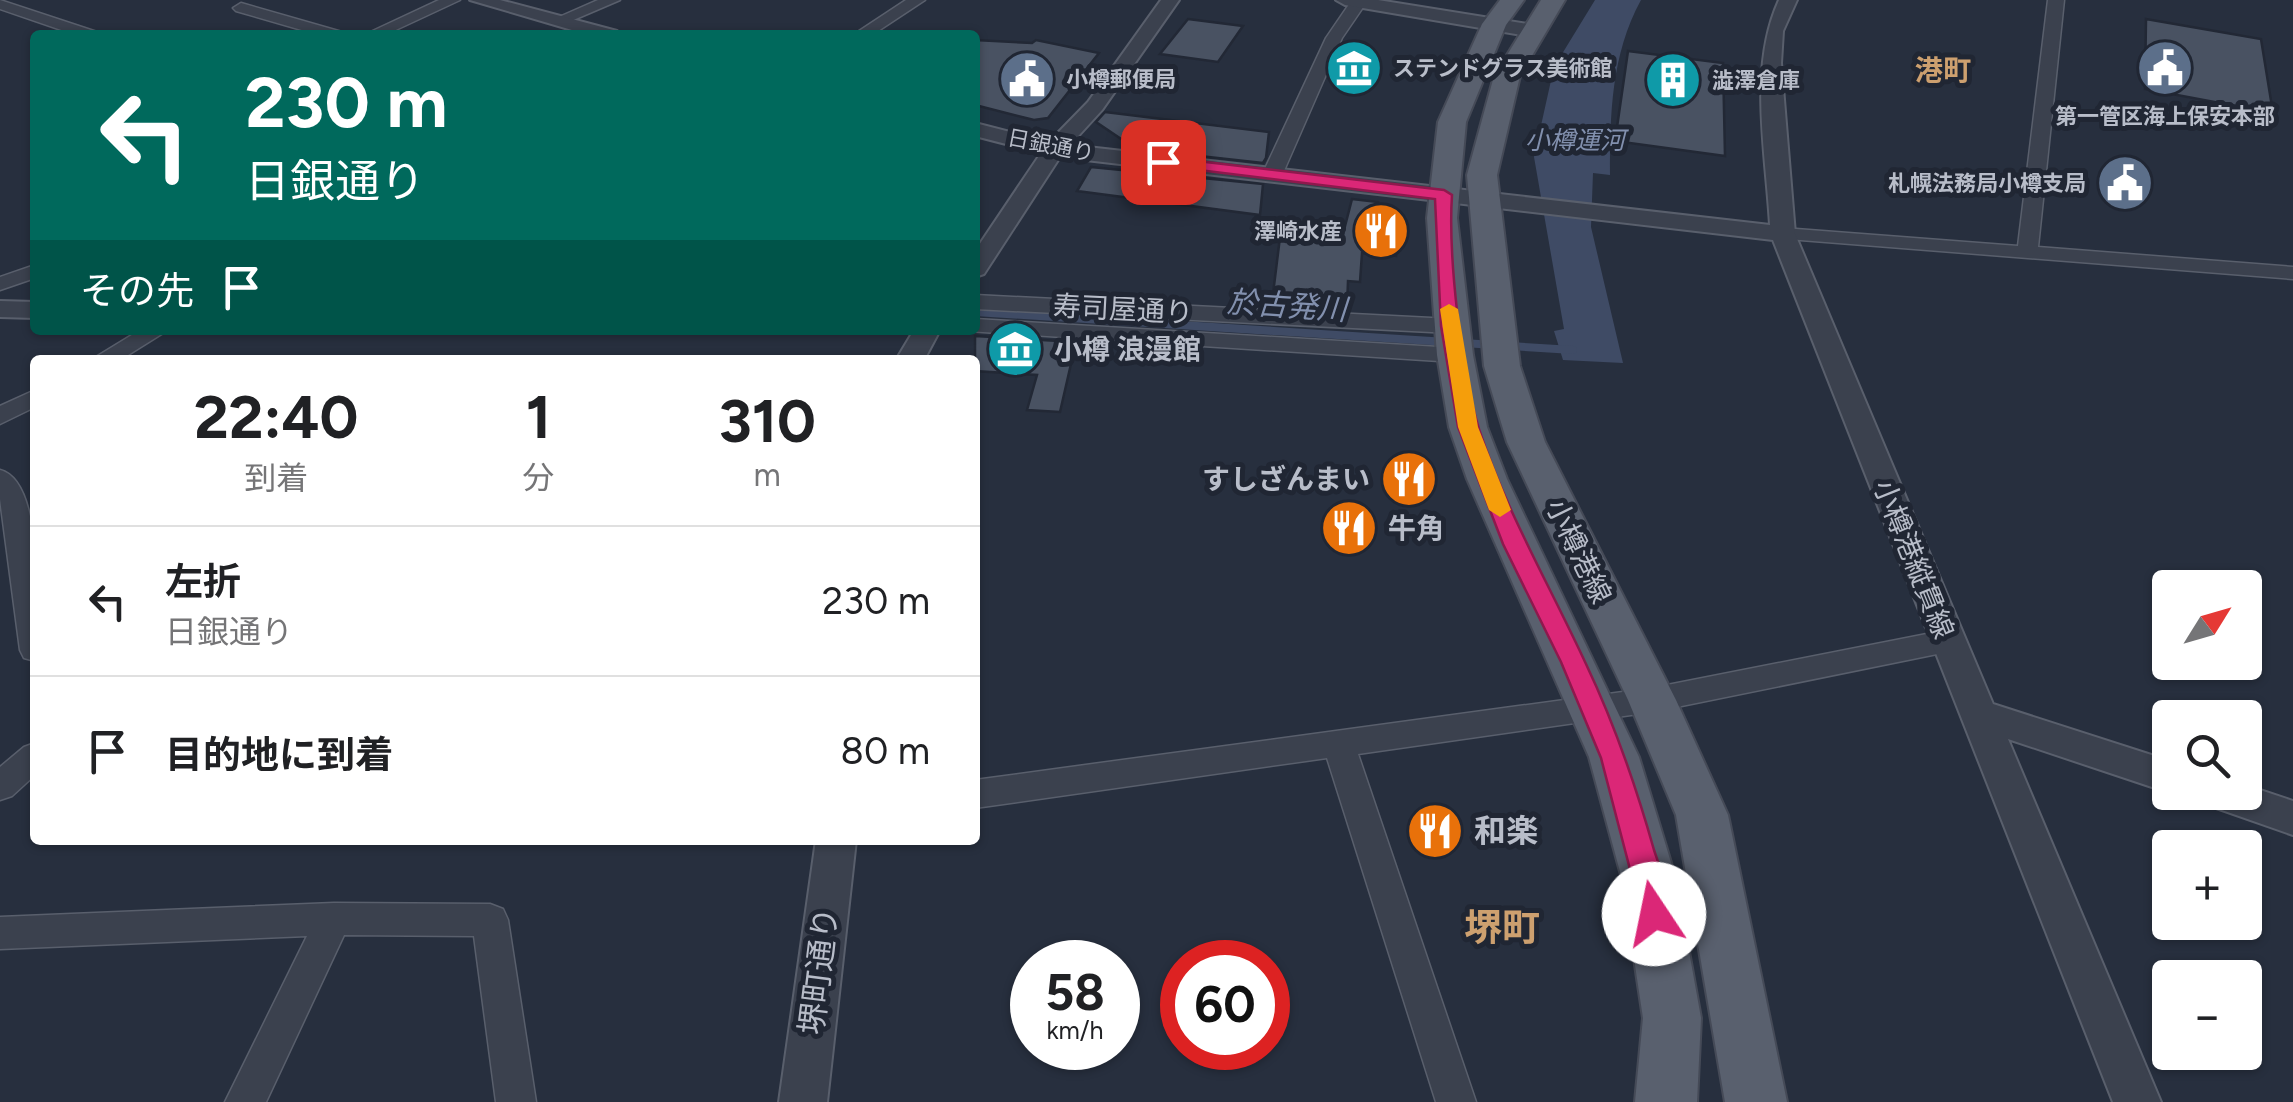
<!DOCTYPE html>
<html lang="ja">
<head>
<meta charset="utf-8">
<style>
	body { margin:0; font-family:Figtree,"Noto Sans JP",sans-serif; background:#f6f6f6; color:#202124; height:100vh; display:flex; flex-direction:column; font-size:38px; white-space:nowrap }
	* { box-sizing:border-box; margin:0 }
	p { font-size:32px; color:#757577 }
	.icon { flex:none; width:55px; height:55px; fill:none; stroke:currentColor; stroke-width:2; stroke-linecap:round; stroke-linejoin:round }
	.map { position:relative; flex:1; overflow:hidden }
	.details { position:absolute; left:30px; top:355px; width:950px; height:490px; display:flex; flex-direction:column; background:#fff; border-radius:10px; box-shadow:0 2px 8px #0004 }
	.details>* { flex:none }
	.top-card { position:absolute; left:30px; top:30px; width:950px; height:305px; border-radius:10px; box-shadow:0 2px 8px #0004; background:#00695c; color:#fff; overflow:hidden }
	.needle { width:65px; rotate:53deg }
	.controls { position:absolute; left:2152px; top:570px; display:grid; gap:20px }
	.controls a { display:grid; place-items:center; width:110px; height:110px; border-radius:10px; background:#fff; box-shadow:0 2px 8px #0004; font-size:50px }
	.speed { position:absolute; left:1010px; top:940px; display:flex; gap:20px; font-size:50px; font-weight:700; text-align:center }
	.speed>* { display:grid; place-content:center; width:130px; height:130px; border-radius:50%; background:#fff; box-shadow:0 2px 8px #0004; line-height:1 }
	.speed small { font-size:25px; font-weight:400 }
	.speed .limit { border:15px solid #d22; background:#fff; color:#111 }
	.pin { position:absolute; display:grid; place-items:center; width:85px; height:85px; color:#fff; margin:-42px; border-radius:20px; box-shadow:0 5px 15px #0006 }
	.me { position:absolute; width:110px; margin:-55px; rotate:349deg; stroke-linejoin:round; filter:drop-shadow(0 0 8px #0008) }
	.turn { display:flex; align-items:center; gap:35px; height:210px; padding:0 50px; font-size:45px }
	.turn .icon { width:130px; height:130px; stroke-width:2.5 }
	.turn b { display:block; font-size:70px; line-height:85px }
	.then { display:flex; align-items:center; height:95px; padding:0 50px; background:#0003; gap:20px; font-size:38px }
	.eta { display:flex; justify-content:space-evenly; align-items:center; height:170px; text-align:center }
	.eta b { font-size:60px; font-weight:700; line-height:70px }
	ul { padding:0; list-style:none }
	li { display:flex; align-items:center; gap:30px; height:150px; padding:0 50px; border-top:2px solid #e0e0e0 }
	li div { flex:1 }
	li b { display:block; font-size:38px }
	li em { font-style:normal }
	.map>svg:first-child { display:block }
</style>
</head>
<body>
<div class="map">
<svg width="2293" height="1102" viewBox="0 0 2293 1102">
	<rect width="100%" height="100%" fill="#272f3e"/>
	<path fill="#3f4b65" d="M1595 0H1641C1611 55 1610 114 1610 175L1593 173 1591 227 1623 363 1563 360 1554 331 1564 329 1534 157 1554 67Z"/>
	<g fill="none" stroke-linecap="round" stroke-linejoin="round">
		<path stroke="#3f4b65" stroke-width="8" d="M975 312 1573 350"/>
	</g>
	<path fill="#495262" stroke="#222835" stroke-width="2.5" d="M1188 19 1243 26 1218 62 1160 54Z
		M2146 19 2261 39 2273 113 2145 89Z
		M975 40 1032 43 1036 40 1099 53 1048 118 1034 120 975 105Z
		M1628 51 1723 63 1725 156 1615 141Z
		M1105 112 1269 132 1266 158 1263 163 1136 149 1096 122Z
		M1091 167 1263 184 1260 215 1077 191Z
		M1352 199 1378 202 1373 227 1397 229 1396 256 1362 253 1360 282 1348 281 1347 308 1272 302 1281 229 1343 234Z
		M975 336 1076 342 1060 412 1027 410 1037 375 975 371Z"/>
	<g fill="none" stroke-linecap="round" stroke-linejoin="round">
		<g stroke="#595f6c" stroke-width="3">
			<path id="minor" d="M0 0 97 32 99 35H76L0 9Z
				M439 0H460L385 35H364Z
				M598 0H620L564 24 550 21Z
				M906 0H925L872 35H853Z
				M1352 0H1368L1342 38 1283 173 1280 177H1266L1263 173 1326 38Z
				M2048 0H2064L2038 247 2293 267V279L1776 238V230L1783 228 2018 246Z
				M241 3 342 32 344 35H319L236 11 233 8Z
				M35 265V278L0 290V277Z
				M975 295 1451 319 1462 326 1451 333 975 309Z
				M975 319 1455 348 1467 355 1455 362 967 331 975 330Z
				M140 330H168L120 360H91Z
				M35 390V407L0 424V406Z
				M0 470C47 482 35 621 35 661L24 658 20 650 0 499Z
				M1947 630 1957 633 1962 641 1957 649 1947 652 1652 712 1358 754 1476 1102H1436L1327 758 975 808V780L1652 688Z
				M35 743V775L12 796 0 800V767L24 747Z
				M334 903 490 904 503 909 508 920 536 1102H496L474 936 344 935 266 1102H225L307 936 0 949V917Z"/>
		</g>
		<g stroke="#595f6c" stroke-width="4">
			<path id="tertiary" d="M470 0H500L617 31 619 35H589Z
				M1161 0H1179L1102 110 1070 145 1770 225C1766 152 1748 68 1779 0H1797L1783 31 1781 63 1795 234 1993 704 2170 761V793L2008 739 2161 1102H2113L1773 240 1060 157 984 274 975 277V251L1041 153 975 136V123L1049 142 1088 102Z
				M1336 0H1378L1534 25 1543 31 1534 37 1345 5Z
				M0 301 35 302V318L0 317Z
				M914 330H940L924 360H896Z
				M2245 785 2293 801V835L2202 803 2197 792H2245Z
				M816 840H856L827 1102H779Z"/>
		</g>
		<g stroke="#454a57" stroke-width="4">
			<path id="primary" d="M1500 0H1524L1506 25 1466 122 1457 218 1473 355 1487 427 1507 479 1639 757 1676 879 1701 1018 1697 1102H1635L1643 1018 1622 879 1589 757 1467 479 1449 427 1437 355 1427 218 1438 122 1482 24Z
				M1541 0H1565L1520 76 1497 175 1520 366 1545 442 1676 700 1728 815 1787 1102H1725L1676 815 1628 700 1507 442 1484 366 1467 175 1494 76Z"/>
		</g>
		<use href="#minor" fill="#3b414e" fill-rule="evenodd"/>
		<use href="#tertiary" fill="#3b414e" fill-rule="evenodd"/>
		<use href="#primary" fill="#59606e" fill-rule="evenodd"/>
	</g>
	<path fill="#db2777" stroke="#8e194d" stroke-width="2.5" d="M1163 157 1444 190 1452 195C1448 255 1461 371 1479 429 1506 511 1550 586 1586 664 1615 725 1636 786 1654 850 1661 871 1674 903 1665 923L1654 927 1644 923 1601 758 1561 662 1503 544 1458 427 1441 326 1435 199 1158 165V158Z"/>
	<path fill="#f59e0b" d="M1449 304 1458 309 1478 427 1511 510 1500 517 1489 510 1458 427 1440 309Z"/>
	<defs>
		<g id="museum-disc" transform="scale(2.875)"><circle r="9.5" fill="#0f9aa8" stroke="#202633"/><path d="M0-6L6-3V-2H-6V-3ZM-5-1h2V3h-2ZM-1-1h2V3h-2ZM3-1h2V3H3ZM-6 4H6V6H-6Z" fill="#fff"/></g>
		<g id="civic-disc" transform="scale(2.875)"><circle r="9.5" fill="#5c6f8a" stroke="#202633"/><path d="M-.6-6.5H3V-4.5H.6V-3L4-1V1h2V6H-6V1h2V-1L-.6-3ZM-1.2 2.5V6h2.4V2.5Z" fill="#fff"/></g>
		<g id="building-disc" transform="scale(2.875)"><circle r="9.5" fill="#0f9aa8" stroke="#202633"/><path d="M-4-6H4V6H1V3H-1V6H-4ZM-2.5-4.3h1.7v1.8h-1.7ZM.8-4.3h1.7v1.8H.8ZM-2.5-1h1.7V.8h-1.7ZM.8-1h1.7V.8H.8Z" fill="#fff"/></g>
		<g id="restaurant-disc" transform="scale(2.875)"><circle r="9.5" fill="#e8710a" stroke="#202633"/><path d="M-5-6h1v4h1v-4h1v4h1v-4h1v5L-1.5 .5V6h-2V.5L-5-1ZM5-6V6H3V1.5H1.5Q1.5-4 5-6Z" fill="#fff"/></g>
	</defs>
	<g fill-rule="evenodd">
		<use href="#museum-disc" x="1354" y="68"/>
		<use href="#civic-disc" x="2165" y="68"/>
		<use href="#civic-disc" x="1027" y="79"/>
		<use href="#building-disc" x="1673" y="80"/>
		<use href="#civic-disc" x="2125" y="183"/>
		<use href="#restaurant-disc" x="1381" y="231"/>
		<use href="#museum-disc" x="1015" y="349"/>
		<use href="#restaurant-disc" x="1409" y="479"/>
		<use href="#restaurant-disc" x="1349" y="528"/>
		<use href="#restaurant-disc" x="1435" y="831"/>
	</g>
	<g text-anchor="middle" stroke-width="10" stroke-linejoin="round" paint-order="stroke">
		<g font-size="22" font-weight="bold" fill="#b8bdc9" stroke="#202633" text-anchor="start">
			<text x="1393" y="76">ステンドグラス美術館</text>
			<text x="1066" y="87">小樽郵便局</text>
			<text x="1712" y="88">澁澤倉庫</text>
			<text x="2165" y="124" text-anchor="middle">第一管区海上保安本部</text>
			<text x="2086" y="191" text-anchor="end">札幌法務局小樽支局</text>
			<text x="1342" y="239" text-anchor="end">澤崎水産</text>
		</g>
		<g font-size="22" fill="#b8bdc9" stroke="#202633">
			<text transform="translate(1051 145) rotate(11)" y="8">日銀通り</text>
		</g>
		<g font-size="25" font-style="italic" fill="#8290ae" stroke="#202633">
			<text x="1575" y="149">小樽運河</text>
		</g>
		<g font-size="28" font-weight="bold" fill="#cda06f" stroke="#202633">
			<text x="1943" y="80">港町</text>
		</g>
		<g font-size="28" fill="#b8bdc9" stroke="#202633">
			<text transform="translate(1123 309) rotate(3)" y="10">寿司屋通り</text>
			<text transform="translate(1579 551) rotate(64)" y="10">小樽港線</text>
			<text transform="translate(1914 559) rotate(68)" y="10">小樽港縦貫線</text>
		</g>
		<g font-size="28" font-weight="bold" fill="#b8bdc9" stroke="#202633" text-anchor="start">
			<text x="1054" y="359">小樽 浪漫館</text>
			<text x="1370" y="489" text-anchor="end">すしざんまい</text>
			<text x="1388" y="538">牛角</text>
		</g>
		<g font-size="30" font-style="italic" fill="#8290ae" stroke="#202633">
			<text transform="translate(1287 306) rotate(4)" y="10">於古発川</text>
		</g>
		<g font-size="32" font-weight="bold" fill="#b8bdc9" stroke="#202633" text-anchor="start">
			<text x="1474" y="842">和楽</text>
		</g>
		<g font-size="32" fill="#b8bdc9" stroke="#202633">
			<text transform="translate(819 971) rotate(-83)" y="11">堺町通り</text>
		</g>
		<g font-size="38" font-weight="bold" fill="#cda06f" stroke="#202633">
			<text x="1502" y="941">堺町</text>
		</g>
	</g>
</svg>
<div class="controls">
<a><svg class="needle" viewBox="-14 -14 28 28"><path d="M0-13l5 13h-10z" fill="#e53935"/><path d="M0 13l5-13h-10z" fill="#757577"/></svg></a>
<a><svg class="icon" aria-label="search" viewBox="0 0 24 24"><circle cx="10" cy="10" r="6"/><path d="M15 15l6 6"/></svg></a>
<a>+</a>
<a>−</a>
</div>
<div class="speed"><div>58<small>km/h</small></div><div class="limit">60</div></div>
<div class="pin" style="left:1163px;top:162px;background:#d93025"><svg class="icon" aria-label="arrive" viewBox="0 0 24 24"><path d="M6 21V4h12l-3 4 3 4H6"/></svg></div>
<svg class="me" style="left:1654px;top:914px" viewBox="-20 -20 40 40"><circle r="19" fill="#fff"/><path d="M0-13L10 11 0 6-10 11z" fill="#db2777"/></svg>
<div class="top-card">
<div class="turn"><svg class="icon" aria-label="left" viewBox="0 0 24 24"><path d="M17 20v-9H6M10 6l-5 5 5 5"/></svg><div><b>230 m</b>日銀通り</div></div>
<div class="then">その先<svg class="icon" aria-label="arrive" viewBox="0 0 24 24"><path d="M6 21V4h12l-3 4 3 4H6"/></svg></div>
</div>
<section class="details">
<div class="eta">
<div><b>22:40</b><p>到着</p></div>
<div><b>1</b><p>分</p></div>
<div><b>310</b><p>m</p></div>
</div>
<ul>
<li><svg class="icon" aria-label="left" viewBox="0 0 24 24"><path d="M17 20v-9H6M10 6l-5 5 5 5"/></svg><div><b>左折</b><p>日銀通り</p></div><em>230 m</em></li>
<li><svg class="icon" aria-label="arrive" viewBox="0 0 24 24"><path d="M6 21V4h12l-3 4 3 4H6"/></svg><div><b>目的地に到着</b></div><em>80 m</em></li>
</ul>
</section>
</div>
</body>
</html>
